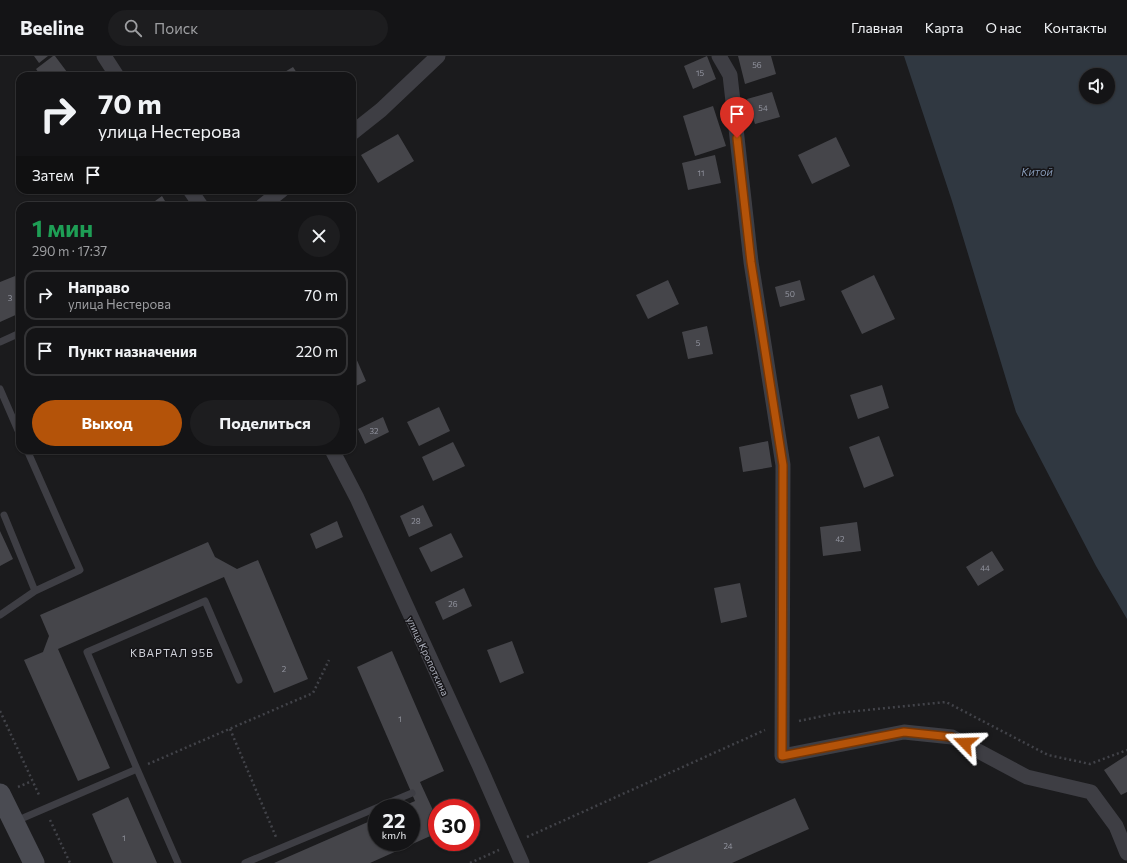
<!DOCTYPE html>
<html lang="ru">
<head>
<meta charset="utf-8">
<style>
	body { margin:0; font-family:Commissioner,sans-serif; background:#1d1d1f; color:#f1f3f6; height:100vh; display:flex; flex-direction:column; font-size:15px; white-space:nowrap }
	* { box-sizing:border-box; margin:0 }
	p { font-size:13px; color:#9d9ea1 }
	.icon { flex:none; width:22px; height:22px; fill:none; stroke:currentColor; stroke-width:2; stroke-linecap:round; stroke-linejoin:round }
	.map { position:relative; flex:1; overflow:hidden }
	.side { position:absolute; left:16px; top:146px; width:340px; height:252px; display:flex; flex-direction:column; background:#141416; border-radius:12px; box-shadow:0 1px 3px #0004,0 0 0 1px #333335 }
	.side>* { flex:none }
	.guide { position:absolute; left:16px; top:16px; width:340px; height:122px; border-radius:12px; box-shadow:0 1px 3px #0004,0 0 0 1px #333335; background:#141416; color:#f1f3f6; overflow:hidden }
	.controls { position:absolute; left:1079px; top:12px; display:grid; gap:8px }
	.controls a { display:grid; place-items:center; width:36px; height:36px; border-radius:50%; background:#141416; box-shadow:0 1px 3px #0004,0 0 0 1px #333335; font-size:20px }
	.speed { position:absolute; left:368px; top:743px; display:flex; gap:8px; font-size:20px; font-weight:700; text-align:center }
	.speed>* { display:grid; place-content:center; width:52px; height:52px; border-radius:50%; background:#141416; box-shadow:0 1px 3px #0004,0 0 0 1px #333335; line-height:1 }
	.speed small { font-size:10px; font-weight:400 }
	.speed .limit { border:6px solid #d22; background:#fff; color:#111 }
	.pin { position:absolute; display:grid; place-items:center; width:34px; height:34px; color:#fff; margin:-41px -17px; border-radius:50% 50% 50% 0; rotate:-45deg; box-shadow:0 0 4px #0007 }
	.pin .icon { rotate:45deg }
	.me { position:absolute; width:44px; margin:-22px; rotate:292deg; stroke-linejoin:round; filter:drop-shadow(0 0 3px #0008) }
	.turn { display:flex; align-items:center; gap:14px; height:84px; padding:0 16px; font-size:18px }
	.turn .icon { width:52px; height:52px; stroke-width:2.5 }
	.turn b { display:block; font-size:28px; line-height:34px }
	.then { display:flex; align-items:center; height:38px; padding:0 16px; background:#0003; gap:8px; font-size:15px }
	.round { display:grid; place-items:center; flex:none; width:42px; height:42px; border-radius:21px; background:#1d1d1f }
	.overview { display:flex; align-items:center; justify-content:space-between; height:68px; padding:0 16px }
	h1 { font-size:24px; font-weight:700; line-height:30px; color:#1e9e55 }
	.button { display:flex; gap:8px; margin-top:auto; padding:8px 16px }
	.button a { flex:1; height:46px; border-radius:24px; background:#b45309; color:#fff; font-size:16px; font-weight:700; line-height:46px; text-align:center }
	.button a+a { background:#1d1d1f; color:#f1f3f6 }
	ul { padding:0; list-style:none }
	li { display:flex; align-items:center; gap:12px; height:50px; margin:0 8px 6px; padding:0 8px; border:2px solid #333335; border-radius:12px }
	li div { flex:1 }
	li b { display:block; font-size:15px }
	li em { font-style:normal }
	header { display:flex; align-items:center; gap:24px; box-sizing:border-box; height:56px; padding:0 20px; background:#141416; border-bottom:1px solid #333335 }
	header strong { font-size:19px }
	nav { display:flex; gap:22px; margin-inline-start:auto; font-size:14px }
	.search { width:280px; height:36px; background:#1d1d1f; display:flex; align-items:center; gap:10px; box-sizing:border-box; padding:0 14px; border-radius:22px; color:#9d9ea1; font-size:15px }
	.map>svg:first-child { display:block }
</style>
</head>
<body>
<header>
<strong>Beeline</strong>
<div class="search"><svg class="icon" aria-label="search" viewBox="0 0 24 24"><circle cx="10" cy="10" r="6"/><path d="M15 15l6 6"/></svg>Поиск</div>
<nav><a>Главная</a><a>Карта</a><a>О нас</a><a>Контакты</a></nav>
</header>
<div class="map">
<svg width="1127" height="807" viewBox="0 0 1127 807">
	<rect width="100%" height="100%" fill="#1b1b1d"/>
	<path fill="#303841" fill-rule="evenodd" d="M904 0H1127V563L1096 510 1016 356 952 145ZM1086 19H1108V41H1086Z"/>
	<path fill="#45454a" d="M34 0H48L39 7Z
		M53 0H55L70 20H41L36 13Z
		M707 0 716 23 693 33 684 10Z
		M738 0H771L776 18 745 28Z
		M293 11 299 20H278Z
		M772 36 780 61 755 68 747 43Z
		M713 50 726 90 695 100 683 60Z
		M398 78 414 105 378 127 361 99Z
		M836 81 850 110 812 128 798 99Z
		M715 99 721 127 688 134 682 107Z
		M162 140 168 150H148Z
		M20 218V257L0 266V226Z
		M874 219 895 263 862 278 841 235Z
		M668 224 679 248 648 263 636 239Z
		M800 224 805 244 780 251 775 231Z
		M707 270 713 298 688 303 682 276Z
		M356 302 366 325 352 332V304Z
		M882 329 889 352 858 363 850 339Z
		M439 351 450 375 419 390 407 366Z
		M383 361 389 376 365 388 358 373Z
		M879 380 894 420 864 432 849 391Z
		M768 385 772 411 743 416 739 391Z
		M453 386 465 410 433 425 422 401Z
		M423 449 433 470 409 481 400 460Z
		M337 465 343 481 316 493 310 478Z
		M857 466 861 495 823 500 820 471Z
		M0 475 13 503 0 510Z
		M451 477 463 501 431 516 419 492Z
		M208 486 215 501 237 513 258 504 308 623 274 637 224 521 58 593 110 712 78 725 24 604 43 596 49 580 40 559Z
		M992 495 1004 514 978 530 966 511Z
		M740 527 747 561 721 567 714 532Z
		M464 532 472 550 443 564 435 546Z
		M512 585 524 617 500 627 487 594Z
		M392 595 444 715 420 726 437 763V777L370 807H274L377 762V786H411V752H399L415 745 357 611Z
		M1127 699V736L1121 739 1104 714Z
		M128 741 157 807H113L92 758Z
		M795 742 809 773 732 807H647Z"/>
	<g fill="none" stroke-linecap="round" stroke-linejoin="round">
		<path stroke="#424349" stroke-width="2.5" stroke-dasharray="2 3" stroke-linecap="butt" d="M0 655 40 741
			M799 665 837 657 946 646 1048 699 1090 708 1127 694
			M230 673 276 781
			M148 708 313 637 329 604
			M18 731 32 725
			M50 764 70 807
			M527 781 765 674
			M470 807 499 794"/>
		<path stroke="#3e3e44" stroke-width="7" d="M0 286 20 277
			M0 333 20 379
			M4 459 35 535
			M0 559 35 535 80 514 27 394
			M137 713 178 807
			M16 765 137 713 87 596 205 545 239 624
			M245 807 412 737"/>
		<path stroke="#3e3e44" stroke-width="15" d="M104 0 117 20
			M719 0 730 19 751 206 783 409 782 700 904 676 952 681 1027 721 1091 736 1116 770 1127 797
			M352 77 381 54 438 0
			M190 134 201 150
			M262 150 282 134
			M332 394 357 442 479 709 522 807"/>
		<path stroke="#4a4b52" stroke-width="21" d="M0 738 34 807"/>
	</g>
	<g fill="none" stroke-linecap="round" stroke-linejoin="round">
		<g stroke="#753606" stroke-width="10">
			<path id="route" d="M737 82 751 206 783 409 782 700 904 676 952 681 965 687"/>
		</g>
		<use href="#route" stroke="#b45309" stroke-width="7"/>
	</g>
	<g text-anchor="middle" stroke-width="3" stroke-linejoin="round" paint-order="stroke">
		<g font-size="8" fill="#9395a0">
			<text x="757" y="12">56</text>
			<text x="700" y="20">15</text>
			<text x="763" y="55">54</text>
			<text x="701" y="120">11</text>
			<text x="790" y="241">50</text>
			<text x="10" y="245">3</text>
			<text x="698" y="290">5</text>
			<text x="374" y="378">32</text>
			<text x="416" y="468">28</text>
			<text x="840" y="486">42</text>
			<text x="985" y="515">44</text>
			<text x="453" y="551">26</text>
			<text x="284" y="616">2</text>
			<text x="400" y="666">1</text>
			<text x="124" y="785">1</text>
			<text x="728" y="793">24</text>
		</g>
		<g font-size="10" fill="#adb0bc" stroke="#161518">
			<text transform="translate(428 600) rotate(65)" y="4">улица Кропоткина</text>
		</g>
		<g font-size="11" font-style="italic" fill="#8599b6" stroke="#161518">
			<text x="1037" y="120">Китой</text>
		</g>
		<g font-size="11" letter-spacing="1" fill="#ced0d8" stroke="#161518">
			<text x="172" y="601">КВАРТАЛ 95Б</text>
		</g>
	</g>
</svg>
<div class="controls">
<a><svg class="icon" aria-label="sound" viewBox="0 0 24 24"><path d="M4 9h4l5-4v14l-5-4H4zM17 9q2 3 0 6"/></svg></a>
</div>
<div class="speed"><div>22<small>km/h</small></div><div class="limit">30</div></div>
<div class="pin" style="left:737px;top:82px;background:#d93025"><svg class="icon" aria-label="arrive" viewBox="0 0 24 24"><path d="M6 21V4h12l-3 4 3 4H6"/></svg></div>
<svg class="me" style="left:965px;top:687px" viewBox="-20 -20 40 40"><path d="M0-17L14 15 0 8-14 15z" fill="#b45309" stroke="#fff" stroke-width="4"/></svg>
<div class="guide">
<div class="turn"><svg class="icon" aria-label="right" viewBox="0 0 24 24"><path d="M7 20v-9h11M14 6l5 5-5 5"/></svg><div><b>70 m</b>улица Нестерова</div></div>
<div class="then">Затем<svg class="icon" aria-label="arrive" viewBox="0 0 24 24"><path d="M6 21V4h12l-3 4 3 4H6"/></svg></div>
</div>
<section class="side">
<div class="overview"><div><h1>1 мин</h1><p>290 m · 17:37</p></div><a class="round"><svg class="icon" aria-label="close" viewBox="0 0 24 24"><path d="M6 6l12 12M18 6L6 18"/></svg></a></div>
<ul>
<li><svg class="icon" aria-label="right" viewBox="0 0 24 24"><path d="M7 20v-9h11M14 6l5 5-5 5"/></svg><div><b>Направо</b><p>улица Нестерова</p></div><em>70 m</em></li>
<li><svg class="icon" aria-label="arrive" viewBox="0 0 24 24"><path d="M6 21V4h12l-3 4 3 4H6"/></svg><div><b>Пункт назначения</b></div><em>220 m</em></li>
</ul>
<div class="button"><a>Выход</a><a>Поделиться</a></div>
</section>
</div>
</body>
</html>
